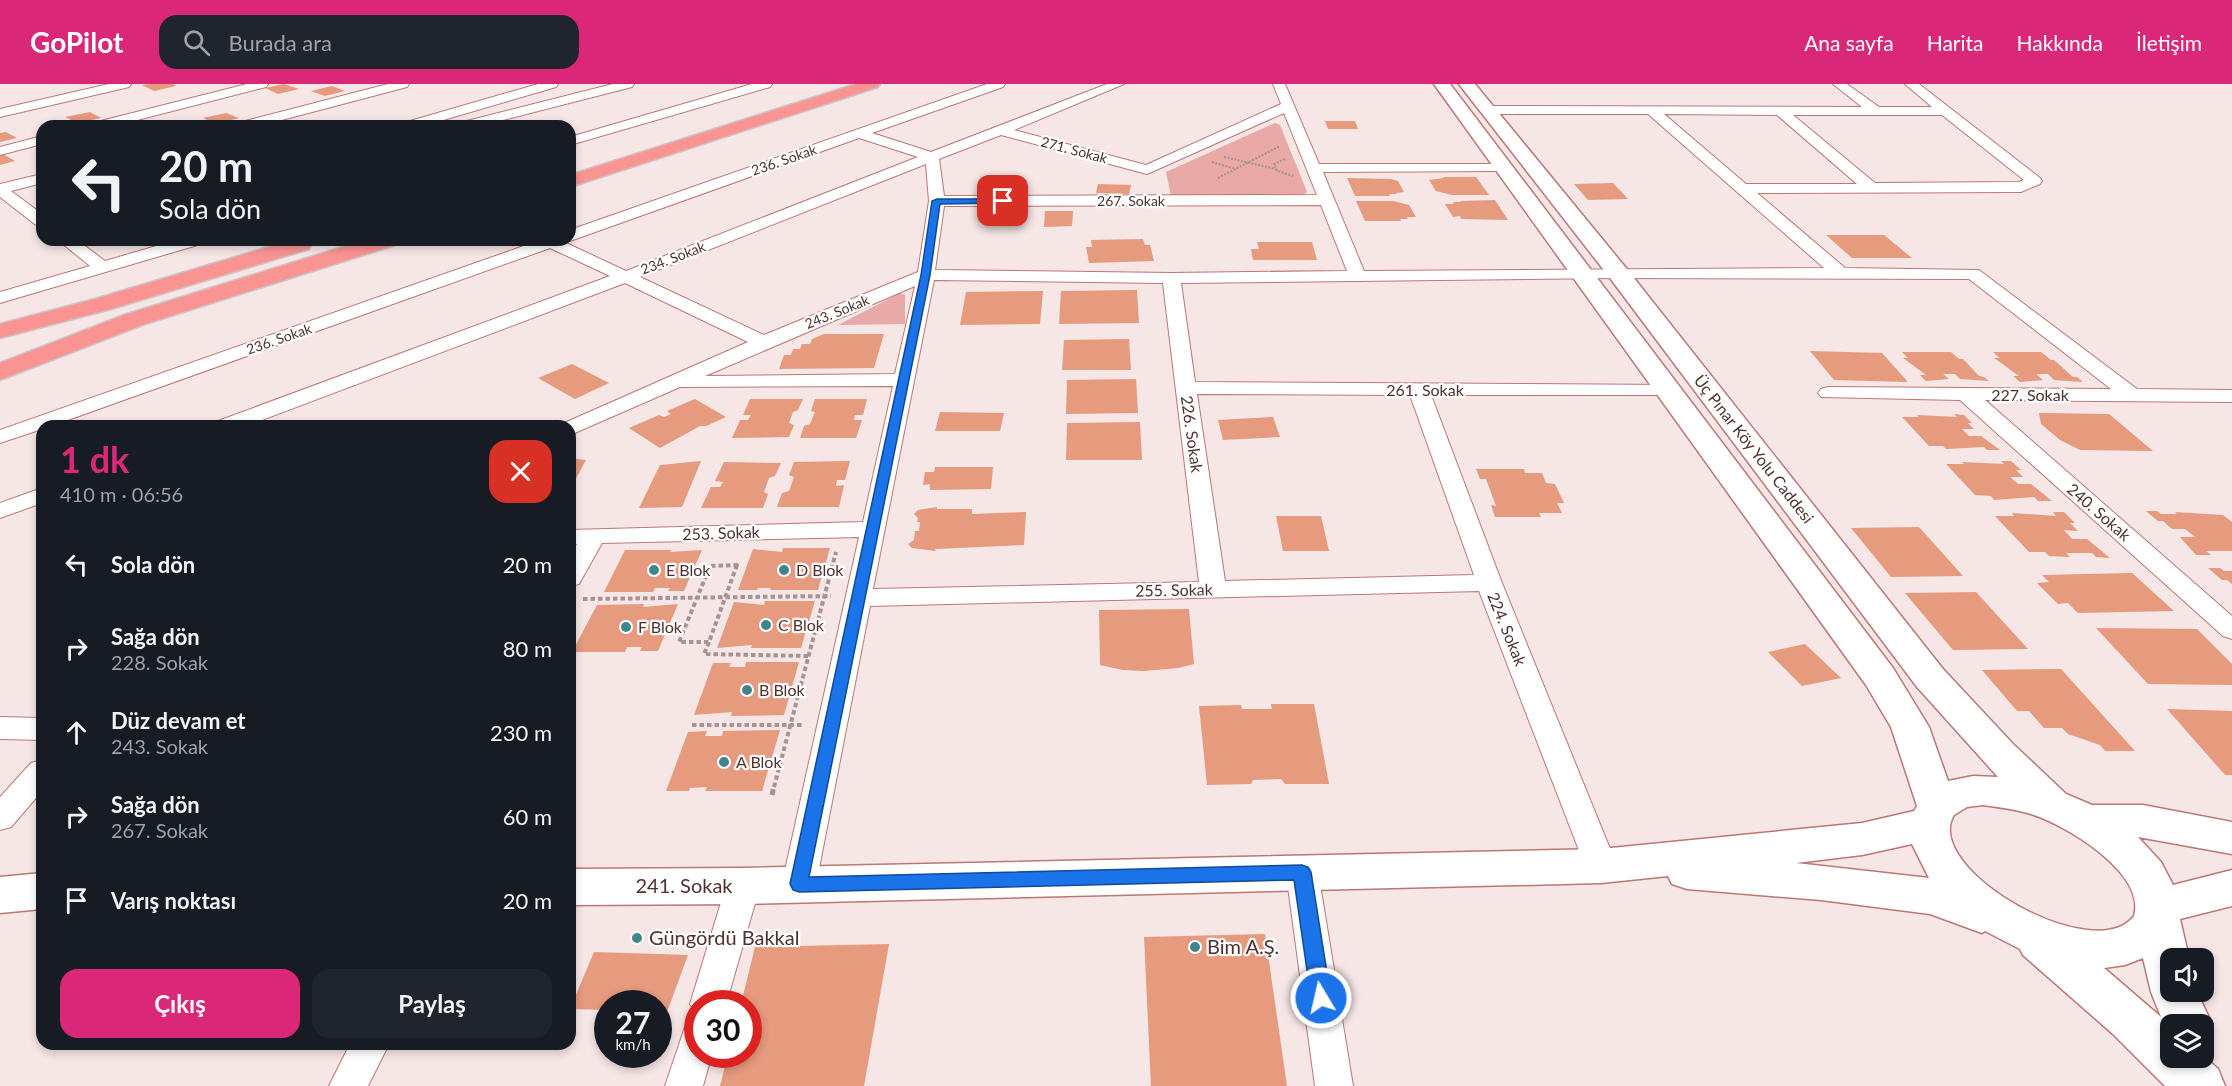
<!DOCTYPE html>
<html lang="tr">
<head>
<meta charset="utf-8">
<style>
	body { margin:0; font-family:Lato,sans-serif; background:#20242c; color:#f1f3f6; height:100vh; display:flex; flex-direction:column; font-size:22px; white-space:nowrap }
	* { box-sizing:border-box; margin:0 }
	p { font-size:20px; color:#9ea1a6 }
	.icon { flex:none; width:33px; height:33px; fill:none; stroke:currentColor; stroke-width:2; stroke-linecap:round; stroke-linejoin:round }
	.map { position:relative; flex:1; overflow:hidden }
	.sheet { position:absolute; left:36px; top:336px; width:540px; height:630px; display:flex; flex-direction:column; background:#171b24; border-radius:18px; box-shadow:0 3px 9px #0003 }
	.sheet>* { flex:none }
	.guide { position:absolute; left:36px; top:36px; width:540px; height:126px; border-radius:18px; box-shadow:0 3px 9px #0003; background:#171b24; color:#f1f3f6; overflow:hidden }
	.tools { position:absolute; left:2160px; top:864px; display:grid; gap:12px }
	.tools a { display:grid; place-items:center; width:54px; height:54px; border-radius:12px; background:#171b24; box-shadow:0 3px 9px #0003; font-size:30px }
	.speed { position:absolute; left:594px; top:906px; display:flex; gap:12px; font-size:30px; font-weight:700; text-align:center }
	.speed>* { display:grid; place-content:center; width:78px; height:78px; border-radius:50%; background:#171b24; box-shadow:0 3px 9px #0003; line-height:1 }
	.speed small { font-size:15px; font-weight:400 }
	.speed .limit { border:9px solid #d22; background:#fff; color:#111 }
	.pin { position:absolute; display:grid; place-items:center; width:51px; height:51px; color:#fff; margin:-26px; border-radius:12px; box-shadow:0 3px 9px #0006 }
	.me { position:absolute; width:66px; margin:-33px; rotate:351deg; stroke-linejoin:round; filter:drop-shadow(0 0 4px #0008) }
	.turn { display:flex; align-items:center; gap:21px; height:126px; padding:0 24px; font-size:27px }
	.turn .icon { width:78px; height:78px; stroke-width:2.5 }
	.turn b { display:block; font-size:42px; line-height:51px }
	.round { display:grid; place-items:center; flex:none; width:63px; height:63px; border-radius:18px; background:#20242c }
	.headline { display:flex; align-items:center; justify-content:space-between; height:102px; padding:0 24px }
	h1 { font-size:36px; font-weight:700; line-height:45px; color:#db2777 }
	.button { display:flex; gap:12px; margin-top:auto; padding:12px 24px }
	.button a { flex:1; height:69px; border-radius:18px; background:#db2777; color:#fff; font-size:24px; font-weight:700; line-height:69px; text-align:center }
	.button a+a { background:#20242c; color:#f1f3f6 }
	ul { padding:0; list-style:none }
	li { display:flex; align-items:center; gap:18px; height:84px; padding:0 24px }
	li div { flex:1 }
	li b { display:block; font-size:22px }
	li em { font-style:normal }
	header { display:flex; align-items:center; gap:36px; box-sizing:border-box; height:84px; padding:0 30px; background:#db2777; color:#fff }
	header strong { font-size:28px }
	nav { display:flex; gap:33px; margin-inline-start:auto; font-size:21px }
	.search { width:420px; height:54px; background:#20242c; display:flex; align-items:center; gap:15px; box-sizing:border-box; padding:0 21px; border-radius:18px; color:#9ea1a6; font-size:22px }
	.map>svg:first-child { display:block }
</style>
</head>
<body>
<header>
<strong>GoPilot</strong>
<div class="search"><svg class="icon" aria-label="search" viewBox="0 0 24 24"><circle cx="10" cy="10" r="6"/><path d="M15 15l6 6"/></svg>Burada ara</div>
<nav><a>Ana sayfa</a><a>Harita</a><a>Hakkında</a><a>İletişim</a></nav>
</header>
<div class="map">
<svg width="2232" height="1002" viewBox="0 0 2232 1002">
	<rect width="100%" height="100%" fill="#f6e6e5"/>
	<path fill="#e9a9a7" d="M1275 39 1280 41 1307 108 1303 111 1171 112 1166 88Z
		M900 209 905 211V240L838 241Z"/>
	<path fill="#e69a7e" d="M149 0H173L176 2 154 7 142 1Z
		M284 0 299 5 278 10 265 4Z
		M332 2 345 7 325 12 311 7Z
		M90 28 101 34 77 39 65 33Z
		M226 29 239 34 216 40 203 34Z
		M139 36 152 42H116V41Z
		M1325 37H1355L1358 45H1328Z
		M6 48 17 54 0 58V49Z
		M3 70 15 77 0 81V71Z
		M1443 93H1476L1489 111H1452L1436 107 1429 96 1444 94Z
		M1347 94 1391 95 1398 97 1404 108 1396 109 1397 110H1389L1390 112H1355Z
		M1613 99 1628 115 1588 116 1574 100Z
		M1098 100 1131 101 1129 110 1096 109Z
		M1495 116 1508 136 1461 135 1460 132 1453 133 1445 120H1454L1453 118H1461L1460 117Z
		M1356 117H1393L1409 121 1416 133H1407L1408 135H1400L1401 137H1365Z
		M1045 127H1073L1072 142 1044 143Z
		M1826 151H1884L1912 174H1852Z
		M1143 155 1145 161H1150L1154 177 1089 179 1086 163H1092L1091 156Z
		M1257 158H1312L1317 176H1253L1251 165H1259Z
		M1137 206 1139 239 1059 240 1061 207Z
		M1043 207 1040 240 960 241 966 208Z
		M824 250H884L874 284 779 285 784 271H791L793 265H800L802 260H810L812 255Z
		M1129 255 1131 286H1062L1064 256Z
		M1810 267 1882 269 1908 298 1834 296Z
		M1902 268H1951L1959 275H1963L1979 292 1984 293 1989 297 1960 295 1955 290H1943L1949 295 1926 297 1920 291H1926L1903 274H1908Z
		M1993 268H2041L2051 276H2054L2073 293H2077L2083 298 2054 296 2048 290H2036L2043 296 2020 298 2013 292H2019L1994 274H2000Z
		M572 280 609 299 575 315 538 294Z
		M1136 295 1138 329 1066 330 1067 296Z
		M695 315 726 333 706 342H700L660 364 629 344 659 331 664 333 671 330 667 327Z
		M750 315H803L798 326 793 328 789 339 794 341 789 353 732 354 740 336H748L751 331H743Z
		M815 315H867L863 331H855L854 336H862L856 354H800L804 342 810 340 815 328 811 327Z
		M940 328 1004 329 1000 347H935Z
		M2039 329 2109 330 2153 367 2080 366 2060 356 2041 340Z
		M1954 330 1964 331 1972 339H1968L1974 345H1962L1969 352H1981L2000 366H1987L1984 363 1946 365 1943 362H1929L1902 333H1919L1917 331 1957 333Z
		M1273 333 1280 353 1223 356 1218 336Z
		M1140 338 1142 376H1066L1067 339Z
		M570 374 586 376 572 402H570Z
		M701 377 682 423 639 424 660 381Z
		M850 377 845 396H837L836 402 844 401 839 423H777L782 409 789 407 794 393 789 391 794 378Z
		M2001 377H2011L2021 386H2016L2023 393H2010L2018 400H2031L2052 417H2038L2034 413 1994 416 1991 412 1975 411 1946 380H1964L1962 378 2004 380Z
		M724 378 781 379 775 392 769 394 764 408 768 410 763 424H701L711 403H720L723 398 715 397Z
		M935 383H993L991 405 930 406V400L923 401 925 388H934Z
		M1476 385H1524L1525 389H1542L1546 399 1555 400 1564 419H1557L1562 429H1539L1541 433H1495L1491 421 1496 422 1486 395H1480Z
		M937 423V425H972V430L1026 428 1024 461 935 465 936 467 912 464 908 460 914 456 915 447H919L920 438H917L918 434 914 430 918 426Z
		M2146 427H2157L2161 430H2177L2175 428 2223 431 2232 438V467H2206L2211 471H2196L2180 453H2195L2185 445H2172L2163 437H2158Z
		M2053 428H2064L2075 439H2070L2078 447 2064 446 2072 455H2087L2110 474 2096 473 2092 469H2066L2070 473 2049 472 2045 468H2029L1995 432H2014L2012 429 2056 432Z
		M1276 432H1321L1329 467H1283Z
		M1919 443 1963 492 1891 493 1851 444Z
		M783 464H830L818 506H770L771 504H758L757 506H738L753 465 782 468Z
		M625 466H671L670 468 702 466 684 507H668L670 504H655L653 508H604Z
		M2208 484H2220L2224 487H2232V500L2227 496H2222Z
		M2132 489 2174 527 2078 529 2068 519 2058 520 2037 499 2049 498 2042 491Z
		M1976 508 2028 565 1953 566 1905 509Z
		M765 517H815L801 564H751L752 561 717 564 734 518 764 521Z
		M644 520 643 523 678 520 658 567H640L642 563H627L625 568H572L597 521Z
		M1189 525 1194 580 1178 584 1144 587 1123 586 1100 581 1099 526Z
		M2096 544 2197 545 2232 580V601L2148 600Z
		M1805 560 1841 594 1802 602 1768 568Z
		M746 578H799L784 631 731 632 732 628 694 631 713 579H731L729 583H745Z
		M2061 585 2135 667H2105L2100 661 2068 650 2062 644H2044L2029 627H2017L1982 586Z
		M1271 620H1314L1329 700H1285L1281 695 1253 696 1251 700 1207 701 1199 622 1241 621 1242 625H1272Z
		M2167 625 2232 627V691H2225Z
		M780 646 762 707H705L707 703 690 704 689 707H666L688 648 707 647 705 652H722L723 647Z
		M1265 850 1287 1002H1151L1144 853Z
		M889 860 864 1002H720L728 970H748V920H741L755 863Z
		M594 868 688 871 667 928H658V920H608V926L570 925Z"/>
	<g fill="none" stroke-linecap="round" stroke-linejoin="round">
		<g stroke="#bc7775" stroke-width="2">
			<path id="street" d="M109 0H131L129 3 0 33V25Z
				M247 0H268L266 3 114 42H91L93 39Z
				M388 0H409L407 3 259 42H236L238 39Z
				M538 0H558L556 3 423 42H401L403 39Z
				M613 0H634L632 3 480 42H457L459 39Z
				M752 0H772L770 3 570 61V53Z
				M987 0H1005L1003 3 872 49 931 68 1107 0H1124L1014 46 1146 81 1281 20 1273 0H1285L1319 80H1506L1508 83 1501 87 1323 88 1364 187 1824 184 1648 30H1487L1480 26 1487 22 1862 23 1833 0H1847L1879 23H1932L1905 0H1919L2040 94 2042 97 2040 100 2021 108 1757 109 1845 184 1979 186 2137 305 2232 306V318L1985 316 2232 532V555L2223 552 1960 316 1821 313 1818 309 1821 305 1828 303 2111 305 1969 195 1618 194 1181 199 1195 298 1672 301 1675 305 1672 309 1665 311H1431L1502 499 1617 782 1613 791 1601 795 1589 791 1585 782 1479 507 870 522 816 800 811 810 799 814 787 810 782 800 859 453 602 459 579 500 570 502V472L577 460H570V446L863 438 893 302 680 303 570 351V342H561L562 340 748 258 625 199 246 342H215L218 337 610 192 550 164 51 342H42V345L0 359V346L541 156H565L564 158 626 187 918 73 859 54 570 157 566 156H570V146ZM1284 29 1317 111 944 112 939 75 1001 51 1147 90ZM1664 30 1777 31 1857 100H1746ZM1793 31H1942L2024 96 2019 98 1875 99ZM926 80 929 117 918 188 764 251 640 193ZM1321 121 1347 187 1171 189 935 186 944 122ZM934 196 1163 199 1199 498 873 505ZM915 202 895 290 705 292ZM1197 310 1410 311 1474 491 1225 497Z
				M42 52V60L0 71V63Z
				M42 90V99L11 107 42 130V143L36 141 0 113V100Z
				M58 156H77L105 177 177 156H203L201 160 0 219V208L90 182Z
				M42 404V419L0 434V419Z
				M0 633 42 634V656L0 655Z
				M42 676V707L11 743 0 746V713L31 679Z
				M1302 775 1314 779 1318 788 1353 1002H1315L1286 788 1290 779Z
				M743 788 755 792 760 802 726 920H698V932L690 920 726 802 731 792Z
				M698 938V970H712L703 1002H665L685 943Z
				M350 960H389L368 1002H329Z"/>
		</g>
		<g stroke="#bc7775" stroke-width="3">
			<path id="secondary" d="M1434 0H1450L1893 584 1929 643 1948 697 1973 692 1998 693 1917 603 1610 194 1459 0H1475L1626 184 1943 585 2013 660 2066 710 2092 721H2143L2232 738V770L2138 753 2161 778 2173 801 2232 786V822L2180 835 2189 874H2170V908H2197L2212 940 2204 956V940H2170V974L2204 972 2218 985 2225 1002H2165L2113 950 2023 871 2020 865 1985 847 1982 849 1930 830 1821 816 1687 805 1672 800 1668 792 1601 799 743 820 570 821V785L743 784 1601 765 1862 739 1914 727 1917 722 1891 643 1866 601ZM1983 721C2003 724 2023 726 2042 734 2074 747 2146 791 2134 832 2095 884 1921 785 1954 731L1967 723ZM1912 760 1929 794 1796 779 1862 771ZM2143 874 2151 908 2161 933 2104 884 2125 881Z
				M42 789V825L0 829V793Z"/>
		</g>
		<g stroke="#cdc5c5" stroke-width="3">
			<path id="highway" d="M856 0H880L878 3 570 103V91Z
				M292 156H309L312 160 309 165 111 225 0 254V240L95 215Z
				M365 156H398L395 161 142 241 0 296V279L124 231Z"/>
		</g>
		<path stroke="#a99392" stroke-width="2" stroke-dasharray="2 1.5" stroke-linecap="butt" d="M1224 73 1276 85
			M1285 75 1274 80 1277 87 1293 92
			M1212 78 1236 85
			M1218 94 1280 62"/>
		<path stroke="#a99392" stroke-width="4" stroke-dasharray="4.5 3" stroke-linecap="butt" d="M737 481 709 558H679L710 482Z
			M583 515 831 512
			M709 558 704 570 808 572
			M692 641H802
			M774 703 836 468"/>
		<path stroke="#a99392" stroke-width="5" stroke-dasharray="6 4" stroke-linecap="butt" d="M772 711 774 702"/>
		<use href="#street" fill="#fff" fill-rule="evenodd"/>
		<use href="#secondary" fill="#fff" fill-rule="evenodd"/>
		<use href="#highway" fill="#fa9493" fill-rule="evenodd"/>
	</g>
	<path fill="#1a73e8" stroke="#114b97" stroke-width="1.5" d="M1003 115H1006V119L940 120 930 191 809 793 1302 781 1308 783 1311 788 1331 914 1328 921 1321 923 1314 921 1311 914 1294 796 799 808 793 806 790 800 921 191 932 117 937 115Z"/>
	<g fill="#3e868b" stroke="#fff" stroke-width="2">
		<circle cx="654" cy="486" r="6"/>
		<circle cx="784" cy="486" r="6"/>
		<circle cx="766" cy="541" r="6"/>
		<circle cx="626" cy="543" r="6"/>
		<circle cx="747" cy="606" r="6"/>
		<circle cx="724" cy="678" r="6"/>
		<circle cx="637" cy="854" r="6"/>
		<circle cx="1195" cy="863" r="6"/>
	</g>
	<g text-anchor="middle" stroke-width="4.5" stroke-linejoin="round" paint-order="stroke">
		<g font-size="14" fill="#4e3130" stroke="#fff">
			<text transform="translate(1074 66) rotate(15)" y="5">271. Sokak</text>
			<text transform="translate(784 76) rotate(-19)" y="5">236. Sokak</text>
			<text x="1131" y="122">267. Sokak</text>
			<text transform="translate(673 174) rotate(-21)" y="5">234. Sokak</text>
			<text transform="translate(837 228) rotate(-22)" y="5">243. Sokak</text>
			<text transform="translate(279 255) rotate(-19)" y="5">236. Sokak</text>
		</g>
		<g font-size="16" fill="#4e3130" stroke="#fff">
			<text x="1425" y="312">261. Sokak</text>
			<text x="2030" y="317">227. Sokak</text>
			<text transform="translate(1192 350) rotate(82)" y="6">226. Sokak</text>
			<text transform="translate(1754 365) rotate(52)" y="6">Üç Pınar Köy Yolu Caddesi</text>
			<text transform="translate(2099 428) rotate(41)" y="6">240. Sokak</text>
			<text transform="translate(721 449) rotate(-2)" y="6">253. Sokak</text>
			<text transform="translate(1174 506) rotate(-1)" y="6">255. Sokak</text>
			<text transform="translate(1507 545) rotate(68)" y="6">224. Sokak</text>
		</g>
		<g font-size="16" fill="#4e3130" stroke="#fff" text-anchor="start">
			<text x="666" y="492">E Blok</text>
			<text x="796" y="492">D Blok</text>
			<text x="778" y="547">C Blok</text>
			<text x="638" y="549">F Blok</text>
			<text x="759" y="612">B Blok</text>
			<text x="736" y="684">A Blok</text>
		</g>
		<g font-size="20" fill="#4e3130" stroke="#fff">
			<text x="684" y="809">241. Sokak</text>
		</g>
		<g font-size="20" fill="#4e3130" stroke="#fff" text-anchor="start">
			<text x="649" y="861">Güngördü Bakkal</text>
			<text x="1207" y="870">Bim A.Ş.</text>
		</g>
	</g>
</svg>
<div class="tools">
<a><svg class="icon" aria-label="sound" viewBox="0 0 24 24"><path d="M4 9h4l5-4v14l-5-4H4zM17 9q2 3 0 6"/></svg></a>
<a><svg class="icon" aria-label="layers" viewBox="0 0 24 24"><path d="M12 4l9 5-9 5-9-5zM3 14l9 5 9-5"/></svg></a>
</div>
<div class="speed"><div>27<small>km/h</small></div><div class="limit">30</div></div>
<div class="pin" style="left:1003px;top:117px;background:#d93025"><svg class="icon" aria-label="arrive" viewBox="0 0 24 24"><path d="M6 21V4h12l-3 4 3 4H6"/></svg></div>
<svg class="me" style="left:1321px;top:914px" viewBox="-20 -20 40 40"><circle r="17" fill="#1a73e8" stroke="#fff" stroke-width="3"/><path d="M0-11L8 9 0 5-8 9z" fill="#fff"/></svg>
<div class="guide">
<div class="turn"><svg class="icon" aria-label="left" viewBox="0 0 24 24"><path d="M17 20v-9H6M10 6l-5 5 5 5"/></svg><div><b>20 m</b>Sola dön</div></div>
</div>
<section class="sheet">
<div class="headline"><div><h1>1 dk</h1><p>410 m · 06:56</p></div><a class="round" style="background:#d93025;color:#fff"><svg class="icon" aria-label="close" viewBox="0 0 24 24"><path d="M6 6l12 12M18 6L6 18"/></svg></a></div>
<ul>
<li><svg class="icon" aria-label="left" viewBox="0 0 24 24"><path d="M17 20v-9H6M10 6l-5 5 5 5"/></svg><div><b>Sola dön</b></div><em>20 m</em></li>
<li><svg class="icon" aria-label="right" viewBox="0 0 24 24"><path d="M7 20v-9h11M14 6l5 5-5 5"/></svg><div><b>Sağa dön</b><p>228. Sokak</p></div><em>80 m</em></li>
<li><svg class="icon" aria-label="ahead" viewBox="0 0 24 24"><path d="M12 20V5M6 11l6-6 6 6"/></svg><div><b>Düz devam et</b><p>243. Sokak</p></div><em>230 m</em></li>
<li><svg class="icon" aria-label="right" viewBox="0 0 24 24"><path d="M7 20v-9h11M14 6l5 5-5 5"/></svg><div><b>Sağa dön</b><p>267. Sokak</p></div><em>60 m</em></li>
<li><svg class="icon" aria-label="arrive" viewBox="0 0 24 24"><path d="M6 21V4h12l-3 4 3 4H6"/></svg><div><b>Varış noktası</b></div><em>20 m</em></li>
</ul>
<div class="button"><a>Çıkış</a><a>Paylaş</a></div>
</section>
</div>
</body>
</html>
